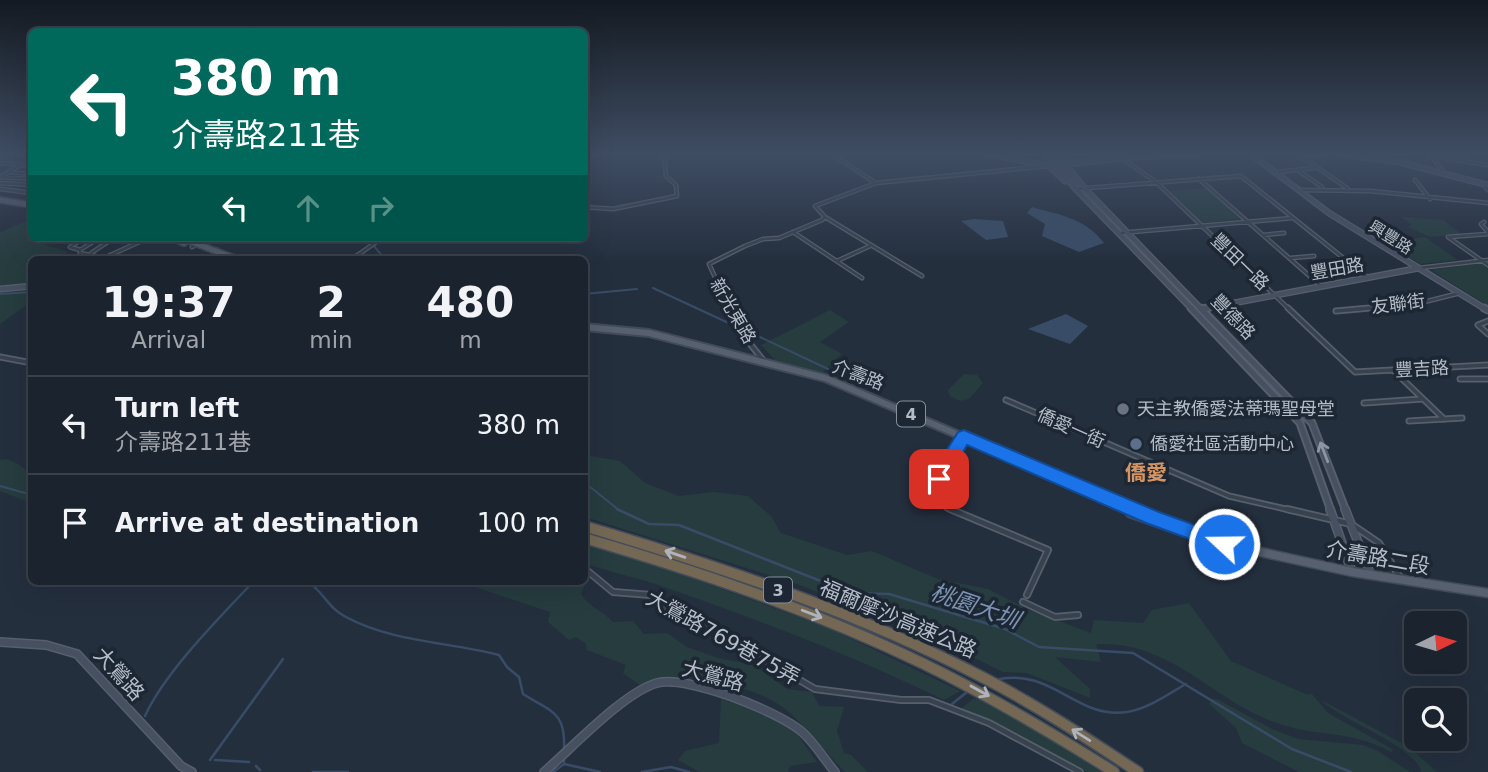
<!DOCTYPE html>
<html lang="en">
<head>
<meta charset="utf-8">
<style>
	body { margin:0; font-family:"DejaVu Sans","Noto Sans TC",sans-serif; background:#242b36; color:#f1f3f6; height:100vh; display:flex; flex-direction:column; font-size:26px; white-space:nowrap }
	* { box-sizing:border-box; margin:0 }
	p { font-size:23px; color:#a0a4aa }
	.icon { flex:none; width:38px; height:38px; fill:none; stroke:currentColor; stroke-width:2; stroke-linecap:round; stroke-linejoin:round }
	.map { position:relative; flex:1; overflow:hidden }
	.sheet { position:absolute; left:28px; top:256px; width:560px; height:329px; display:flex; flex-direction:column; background:#1b232e; border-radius:10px; box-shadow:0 7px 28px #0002,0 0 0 2px #39404a }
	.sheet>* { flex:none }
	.top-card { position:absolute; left:28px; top:28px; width:560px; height:214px; border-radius:10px; box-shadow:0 7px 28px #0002,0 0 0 2px #39404a; background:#00695c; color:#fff; overflow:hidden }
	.needle { width:46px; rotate:85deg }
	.tools { position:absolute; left:1404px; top:611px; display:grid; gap:14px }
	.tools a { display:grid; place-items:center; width:63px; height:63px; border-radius:10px; background:#1b232e; box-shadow:0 7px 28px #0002,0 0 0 2px #39404a; font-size:35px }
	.pin { position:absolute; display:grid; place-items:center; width:60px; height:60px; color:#fff; margin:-30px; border-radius:14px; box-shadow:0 4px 10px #0006 }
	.me { position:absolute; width:77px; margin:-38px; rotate:291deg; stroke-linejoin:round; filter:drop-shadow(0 0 5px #0008) }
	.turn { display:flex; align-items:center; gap:24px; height:147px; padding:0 28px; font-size:32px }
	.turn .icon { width:91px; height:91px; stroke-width:2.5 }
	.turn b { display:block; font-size:49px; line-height:60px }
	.lanes { display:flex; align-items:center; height:66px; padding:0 28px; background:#0003; justify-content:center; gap:35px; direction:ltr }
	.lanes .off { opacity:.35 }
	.eta { display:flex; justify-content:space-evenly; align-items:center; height:119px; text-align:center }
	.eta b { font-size:42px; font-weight:600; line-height:49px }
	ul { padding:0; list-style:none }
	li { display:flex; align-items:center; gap:21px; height:98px; padding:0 28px; border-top:2px solid #39404a }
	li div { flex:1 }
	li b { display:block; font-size:26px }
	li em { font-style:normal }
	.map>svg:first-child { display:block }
</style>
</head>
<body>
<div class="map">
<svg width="1488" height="772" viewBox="0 0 1488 772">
	<rect width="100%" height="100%" fill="#242f3e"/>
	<path fill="#263c3f" d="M1207 188 1240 219 1202 223 1169 191Z
		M1401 217 1443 220 1461 234 1430 237 1408 227 1412 225Z
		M24 222 31 224V240L68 252 61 259H32L31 285 0 288V232Z
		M1425 237 1458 260 1420 264 1386 243Z
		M1480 263 1488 266V306L1431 270Z
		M31 288V302L0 324V291Z
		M830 310 849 322 820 342 842 354 822 373 775 360 761 345Z
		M964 374 977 375 983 383 969 399 960 401 950 396 948 390Z
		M585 455 620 461 645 483 679 496 714 492 748 496 771 516 781 533 847 555 872 551 938 579 988 589 1029 610 1091 633 1094 620 1143 623 1152 610 1189 603 1231 661 1308 695 1311 693 1328 713 1394 750 1391 752C1350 729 1318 738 1277 723 1211 700 1173 641 1096 644L1101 662 1055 657 1090 689V698L1027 673 1003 672 928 635 797 584 585 517Z
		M6 459C32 467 32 479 31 503L0 491V460Z
		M585 544 675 572 829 628 960 691 944 700C854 656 761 621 667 588 640 578 611 573 585 563Z
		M585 572 589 574 581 594C589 607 603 611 613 622L633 621 644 634 667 633 687 647 718 658 754 665 787 689 812 692 819 706 844 707 837 731 844 753 851 755 868 772H845C828 755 799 718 781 706 746 682 680 671 641 686L623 673 626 665 587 650 586 644 576 637 569 640 548 622 550 612 457 581H584Z
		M974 698 1005 711 1101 772H1088L961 709Z
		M721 699 766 714 797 734 817 762 790 766 788 772H700L678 760 685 751 719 743Z
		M1212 699 1219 700 1272 729 1298 739 1363 745 1378 751 1410 772H1299L1242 743 1236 728 1209 704Z
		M1321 700 1409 747 1437 772H1421C1417 747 1341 720 1321 700Z"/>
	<path fill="#394c67" d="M1032 207C1060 215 1085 218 1104 243L1079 252 1042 236 1045 224 1027 213Z
		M974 219 1003 221 1008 237 986 240 961 221Z
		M1066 314 1088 326 1070 344 1028 329Z"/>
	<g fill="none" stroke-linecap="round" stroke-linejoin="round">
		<path stroke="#394c67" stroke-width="2" d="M367 238 385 259
			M196 259 197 256
			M653 288 735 326
			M0 294 32 292
			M584 294 637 289
			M745 330 828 369
			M584 482 620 511
			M0 486 32 495"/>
		<path stroke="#394c67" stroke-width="2.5" d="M617 509 649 524 679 525 851 593 889 594 1005 629 1039 647 1133 653 1292 749 1351 772
			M307 581C323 591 328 608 346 617 392 642 449 642 499 655L507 667 519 677 523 694C551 712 566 711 564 750
			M995 680C1052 666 1076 720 1127 712 1148 709 1168 694 1186 684
			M952 704 967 692
			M145 716C165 672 220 617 254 581
			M564 759V764L600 772
			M210 760 283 659
			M215 760 249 762
			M256 766 260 770
			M313 772H348
			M553 772 564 764
			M642 772 671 767 689 772"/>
		<path stroke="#3a4453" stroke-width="5" stroke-dasharray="5 2.5" stroke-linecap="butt" d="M204 259 209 238
			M215 259 218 238"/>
		<g stroke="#565f6c" stroke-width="5">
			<path id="street-far2" d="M832 154 874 182
				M1430 154 1445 174
				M1454 154 1467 161
				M1299 155 1347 188
				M1432 156 1488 165
				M0 157 7 154
				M584 159 587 154
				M1123 159 1156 182 1290 310
				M0 163 32 166
				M1299 171 1322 187
				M9 172 32 174
				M1277 172 1315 168
				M2 176 19 166
				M0 177 32 179
				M1199 179 1321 286
				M1415 180 1430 199
				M0 183 31 185
				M1483 184 1488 190
				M0 189 32 193
				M1075 189 1241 176 1367 277
				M1300 190 1371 191 1488 203
				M584 207 613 209 677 196 676 185 666 176 664 154
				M825 217 922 276
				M1484 222 1481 224 1488 232
				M793 232 862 278
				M1120 233 1292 218
				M1488 234 1448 237 1488 265
				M1263 235 1284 233
				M84 238 70 247 80 250V253L104 258 148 238
				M192 247 207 238
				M80 250 99 238
				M91 256V253L114 238
				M1291 258 1314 256
				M352 259 382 238
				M837 261 870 246
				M1419 268 1488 260
				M730 310 709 264 745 246 763 239 779 238 822 220 825 217 815 206 876 183 1047 166
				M1351 310 1420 303 1460 293"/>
		</g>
		<g stroke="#565f6c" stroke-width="7">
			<path id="street-far1" d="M729 308 743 335 763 360
				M1288 308 1355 372 1488 365
				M1336 311 1370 308
				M1488 321 1478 325 1488 334
				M0 357 32 363
				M1394 371 1444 419
				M1460 379H1488
				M1006 400 1229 496 1294 511
				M1364 403 1422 399
				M1409 421 1462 418
				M954 511 947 508 954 486 939 479 962 438"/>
		</g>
		<g stroke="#565f6c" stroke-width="8">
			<path id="street" d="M950 509 1048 550 1027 595
				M1287 509 1351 524 1379 543 1401 579
				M584 568 613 592 651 595 676 616 706 626 815 689 901 700H929L989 723 1080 772
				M1023 602 1055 617 1078 615"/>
		</g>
		<g stroke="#565f6c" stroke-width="7">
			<path id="secondary-far2" d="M989 154 1049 166 1132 157 1198 154
				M1047 154 1074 187 1193 310
				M1057 154 1087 191 1202 310
				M1251 154 1329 213 1487 310
				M1297 154H1323
				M1341 154 1399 162 1488 185
				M1049 166 1065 181
				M0 289 32 286
				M1202 309 1419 268"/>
		</g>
		<g stroke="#565f6c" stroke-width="9">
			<path id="secondary-far1" d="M1191 308 1300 423 1331 511
				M1200 308 1312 423 1346 511
				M1484 308 1488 310
				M1202 309 1208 308"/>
		</g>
		<g stroke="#565f6c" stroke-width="10">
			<path id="secondary" d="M1330 509 1352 572
				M1345 509 1371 575
				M0 642 46 645 77 654 181 766 192 772
				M544 772C571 749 624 692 657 683 687 675 777 711 801 731 814 742 824 759 835 772"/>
		</g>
		<g stroke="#414a57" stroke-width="8">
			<path id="primary-far2" d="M0 200 32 205
				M173 238 184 243
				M181 238 237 259"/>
		</g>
		<g stroke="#414a57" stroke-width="10">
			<path id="primary-far1" d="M584 327 649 333 825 378 1137 511"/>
		</g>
		<g stroke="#414a57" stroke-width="11">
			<path id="primary" d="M1133 509 1224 544 1352 572 1488 593
				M1130 513 1219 544"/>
		</g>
		<g stroke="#434c59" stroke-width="13">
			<path id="highway" d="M584 526C721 567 857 612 984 678 1038 706 1088 739 1138 772
				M584 538C700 572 815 611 924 664 990 696 1052 733 1114 772"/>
		</g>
		<use href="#street-far2" stroke="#38414e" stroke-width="2.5"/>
		<use href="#street-far1" stroke="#38414e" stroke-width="3.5"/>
		<use href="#street" stroke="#38414e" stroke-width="4.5"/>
		<use href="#secondary-far2" stroke="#465061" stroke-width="4.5"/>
		<use href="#secondary-far1" stroke="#465061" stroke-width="5"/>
		<use href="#secondary" stroke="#465061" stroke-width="7"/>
		<use href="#primary-far2" stroke="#56606e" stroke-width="5"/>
		<use href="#primary-far1" stroke="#56606e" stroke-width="6"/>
		<use href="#primary" stroke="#56606e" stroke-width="8"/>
		<use href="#highway" stroke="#746855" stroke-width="10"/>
	</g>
	<defs><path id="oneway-shaft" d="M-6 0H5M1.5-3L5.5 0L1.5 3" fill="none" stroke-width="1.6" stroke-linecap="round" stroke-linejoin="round" transform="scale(1.75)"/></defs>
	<use stroke="#8e96a5" href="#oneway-shaft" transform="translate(1324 452) rotate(-111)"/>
	<g stroke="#aeb4bd">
		<use href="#oneway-shaft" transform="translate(675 554) rotate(-161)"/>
		<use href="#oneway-shaft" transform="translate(812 614) rotate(21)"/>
		<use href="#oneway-shaft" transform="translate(980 691) rotate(29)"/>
		<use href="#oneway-shaft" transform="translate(1081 735) rotate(-148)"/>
	</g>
	<linearGradient id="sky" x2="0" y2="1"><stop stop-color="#141a22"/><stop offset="0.59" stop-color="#3f4d63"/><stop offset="1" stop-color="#3f4d63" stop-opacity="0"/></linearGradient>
	<rect width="1488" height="262" fill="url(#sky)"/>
	<path fill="#1a73e8" stroke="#114b97" stroke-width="2" d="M964 430 1159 512 1231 538 1234 544 1231 549 1224 552 1217 549 1146 523 967 445 945 484H932L930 479 932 474 958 432Z"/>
	<circle fill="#6b7280" stroke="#1d2633" stroke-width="2.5" cx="1123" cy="409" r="7"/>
	<circle fill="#5c6f8a" stroke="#1d2633" stroke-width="2.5" cx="1136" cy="444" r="7"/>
	<g text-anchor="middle" stroke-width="7" stroke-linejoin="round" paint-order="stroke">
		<g font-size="16" fill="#b4bcc9" stroke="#1d2633">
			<text transform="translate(1391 237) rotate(32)" y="6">興豐路</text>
		</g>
		<g fill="#1d2633" stroke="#878f9c" stroke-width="2">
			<rect x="897" y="401.5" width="28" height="25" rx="5"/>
			<rect x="764" y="577.5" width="28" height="25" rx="5"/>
		</g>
		<g font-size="16" font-weight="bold" fill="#b4bcc9">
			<text x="911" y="420">4</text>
			<text x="778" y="596">3</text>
		</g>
		<g font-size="18" fill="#b4bcc9" stroke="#1d2633">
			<text transform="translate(1240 262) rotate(44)" y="6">豐田一路</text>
			<text transform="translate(1337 269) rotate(-10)" y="6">豐田路</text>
			<text transform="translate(1398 304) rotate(-7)" y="6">友聯街</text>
			<text transform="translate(733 311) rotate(60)" y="6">新光東路</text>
			<text transform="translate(1233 317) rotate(46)" y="6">豐德路</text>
			<text transform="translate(1422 369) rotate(-3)" y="6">豐吉路</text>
			<text transform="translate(858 375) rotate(21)" y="6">介壽路</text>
			<text transform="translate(1071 428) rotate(24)" y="6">僑愛一街</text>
		</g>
		<g font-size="18" fill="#b4bcc9" stroke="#1d2633" text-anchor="start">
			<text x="1137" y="415">天主教僑愛法蒂瑪聖母堂</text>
			<text x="1150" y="450">僑愛社區活動中心</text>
		</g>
		<g font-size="21" font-weight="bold" fill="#d59563" stroke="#1d2633">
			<text x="1146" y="480">僑愛</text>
		</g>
		<g font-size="21" fill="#b4bcc9" stroke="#1d2633">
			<text transform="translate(1378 558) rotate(10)" y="7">介壽路二段</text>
			<text transform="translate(898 619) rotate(23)" y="7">福爾摩沙高速公路</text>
			<text transform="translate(723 638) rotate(29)" y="7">大鶯路769巷75弄</text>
			<text transform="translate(119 674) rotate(48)" y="7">大鶯路</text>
			<text transform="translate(713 676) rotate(15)" y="7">大鶯路</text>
		</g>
		<g font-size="23" font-style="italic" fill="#7c92b1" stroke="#1d2633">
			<text transform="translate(975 606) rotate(19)" y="8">桃園大圳</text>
		</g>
	</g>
</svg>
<div class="tools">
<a><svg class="needle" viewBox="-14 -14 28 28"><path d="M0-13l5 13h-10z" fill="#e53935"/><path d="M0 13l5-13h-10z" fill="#a0a4aa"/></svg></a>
<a><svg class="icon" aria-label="search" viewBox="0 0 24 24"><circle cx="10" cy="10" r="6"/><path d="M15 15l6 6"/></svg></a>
</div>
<div class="pin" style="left:939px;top:479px;background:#d93025"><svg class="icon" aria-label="arrive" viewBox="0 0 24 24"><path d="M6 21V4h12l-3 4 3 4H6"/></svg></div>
<svg class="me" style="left:1224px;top:544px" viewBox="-20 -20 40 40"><circle r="17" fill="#1a73e8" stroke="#fff" stroke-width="3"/><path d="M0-11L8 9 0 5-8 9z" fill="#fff"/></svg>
<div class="top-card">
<div class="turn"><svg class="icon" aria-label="left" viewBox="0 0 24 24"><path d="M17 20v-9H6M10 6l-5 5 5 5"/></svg><div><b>380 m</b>介壽路211巷</div></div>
<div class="lanes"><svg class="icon" aria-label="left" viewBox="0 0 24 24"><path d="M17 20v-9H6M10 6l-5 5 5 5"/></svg><svg class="icon off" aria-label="ahead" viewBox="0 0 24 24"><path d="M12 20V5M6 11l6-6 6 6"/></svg><svg class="icon off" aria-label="right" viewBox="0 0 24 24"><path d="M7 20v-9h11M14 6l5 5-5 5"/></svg></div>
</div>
<section class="sheet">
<div class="eta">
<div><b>19:37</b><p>Arrival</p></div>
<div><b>2</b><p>min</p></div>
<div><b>480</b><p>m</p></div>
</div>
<ul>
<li><svg class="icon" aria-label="left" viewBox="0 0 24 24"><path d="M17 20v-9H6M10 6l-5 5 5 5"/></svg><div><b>Turn left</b><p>介壽路211巷</p></div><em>380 m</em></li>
<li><svg class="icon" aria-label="arrive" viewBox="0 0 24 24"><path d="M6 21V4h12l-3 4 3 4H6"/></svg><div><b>Arrive at destination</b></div><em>100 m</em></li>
</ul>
</section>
</div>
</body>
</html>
